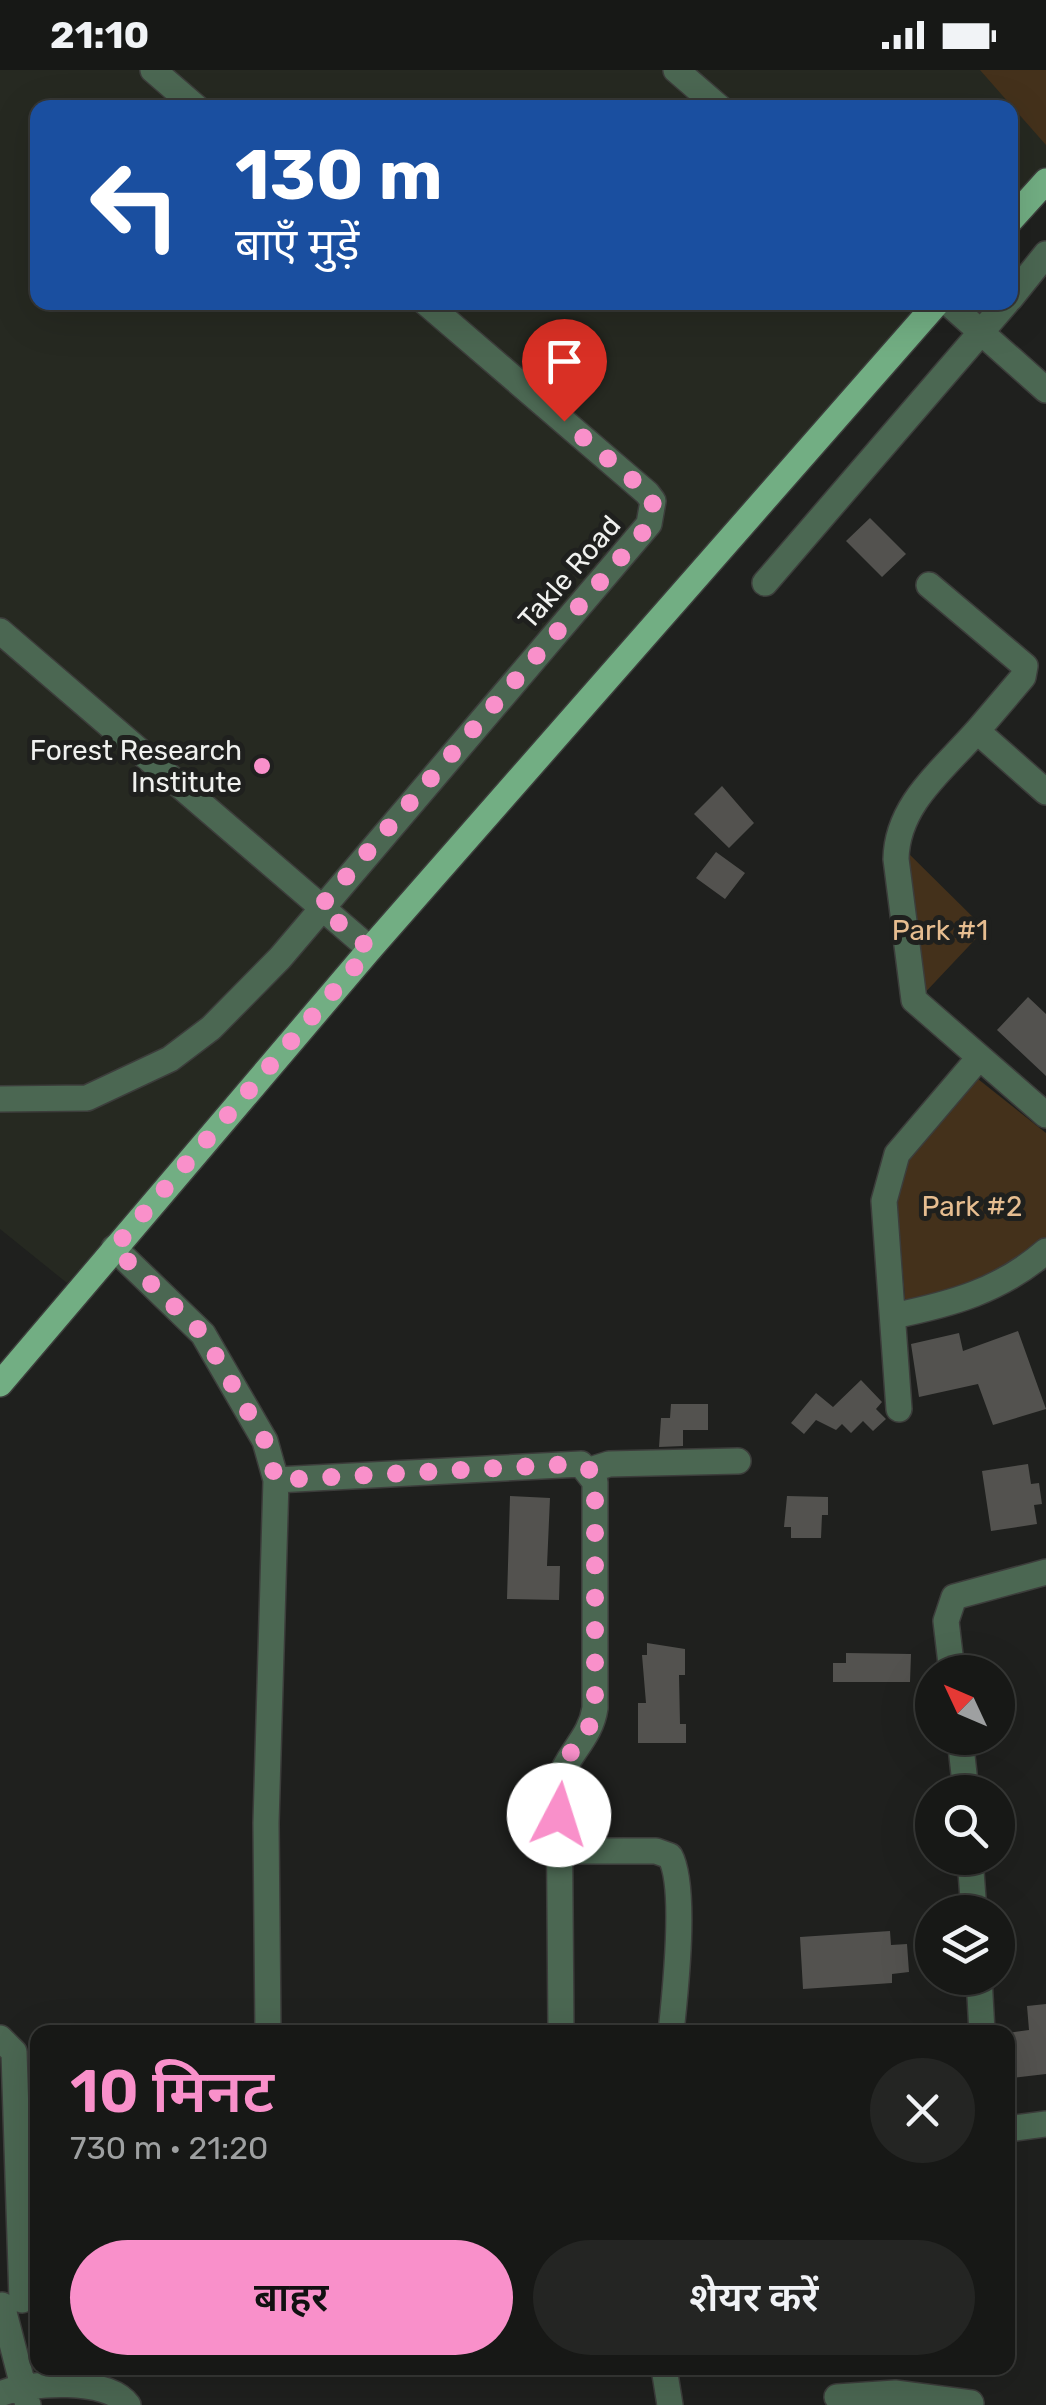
<!DOCTYPE html>
<html lang="hi">
<head>
<meta charset="utf-8">
<style>
	body { margin:0; font-family:Rubik,"Noto Sans Devanagari",sans-serif; background:#242523; color:#f1f3f6; height:100vh; display:flex; flex-direction:column; font-size:38px; white-space:nowrap }
	* { box-sizing:border-box; margin:0 }
	p { font-size:32px; color:#9ea0a1 }
	.icon { flex:none; width:55px; height:55px; fill:none; stroke:currentColor; stroke-width:2; stroke-linecap:round; stroke-linejoin:round }
	.map { position:relative; flex:1; overflow:hidden }
	.details { position:absolute; left:30px; top:1955px; width:985px; height:350px; display:flex; flex-direction:column; background:#171816; border-radius:20px; box-shadow:0 10px 40px #0002,0 0 0 2px #363735 }
	.details>* { flex:none }
	.top-card { position:absolute; left:30px; top:30px; width:988px; height:210px; border-radius:20px; box-shadow:0 10px 40px #0002,0 0 0 2px #363735; background:#1a4fa0; color:#fff; overflow:hidden }
	.needle { width:65px; rotate:314deg }
	.controls { position:absolute; left:915px; top:1585px; display:grid; gap:20px }
	.controls a { display:grid; place-items:center; width:100px; height:100px; border-radius:50%; background:#171816; box-shadow:0 10px 40px #0002,0 0 0 2px #363735; font-size:50px }
	.pin { position:absolute; display:grid; place-items:center; width:85px; height:85px; color:#fff; margin:-102px -42px; border-radius:50% 50% 50% 0; rotate:-45deg; box-shadow:0 0 10px #0007 }
	.pin .icon { rotate:45deg }
	.me { position:absolute; width:110px; margin:-55px; rotate:5deg; stroke-linejoin:round; filter:drop-shadow(0 0 8px #0008) }
	.turn { display:flex; align-items:center; gap:35px; height:210px; padding:0 40px; font-size:45px }
	.turn .icon { width:130px; height:130px; stroke-width:2.5 }
	.turn b { display:block; font-size:70px; line-height:85px }
	.round { display:grid; place-items:center; flex:none; width:105px; height:105px; border-radius:52px; background:#242523 }
	.head { display:flex; align-items:center; justify-content:space-between; height:170px; padding:0 40px }
	h1 { font-size:60px; font-weight:600; line-height:75px; color:#f990ca }
	.primary-button { display:flex; gap:20px; margin-top:auto; padding:20px 40px }
	.primary-button a { flex:1; height:115px; border-radius:60px; background:#f990ca; color:#111; font-size:40px; font-weight:600; line-height:115px; text-align:center }
	.primary-button a+a { background:#242523; color:#f1f3f6 }
	.status { display:flex; justify-content:space-between; align-items:center; height:70px; padding:0 50px; background:#171816; direction:ltr }
	.status svg { height:28px; fill:currentColor }
	.map>svg:first-child { display:block }
</style>
</head>
<body>
<div class="status"><b>21:10</b><svg viewBox="0 0 49 12"><path d="M0 12V9h3v3zM5 12V6h3v6zM10 12V3h3v9zM15 12V0h3v12zM26 1h20v11H26zM47 4h2v5h-2z"/></svg></div>
<div class="map">
<svg width="1046" height="2335" viewBox="0 0 1046 2335">
	<rect width="100%" height="100%" fill="#1f201e"/>
	<path fill="#262921" d="M0 0H1046V103L1010 144V38H38V232L932 233 67 1213 0 1159Z"/>
	<path fill="#44311b" d="M980 0H1046V75Z
		M898 773 985 859 919 929Z
		M978 1009 1046 1063V1178L906 1240 897 1131 905 1088Z"/>
	<path fill="#53524f" d="M870 448 906 484 882 507 846 471Z
		M722 716 754 753 729 778 694 744Z
		M716 782 745 803 725 829 696 808Z
		M1028 927 1046 944V1006L997 960Z
		M1018 1261 1046 1339 993 1355 978 1314 919 1327 911 1274 959 1263 963 1281Z
		M861 1310 882 1332 876 1339 886 1349 873 1361 863 1351 851 1363 842 1354 836 1360 816 1350 804 1364 791 1353 816 1323 833 1337Z
		M671 1334H708V1360H683V1376L659 1377 661 1348H670Z
		M1028 1394 1031 1414 1039 1413 1042 1434 1034 1435 1037 1454 991 1461 982 1401Z
		M510 1426 550 1428 547 1496H560L559 1530 507 1529Z
		M787 1426 828 1427V1445H822L821 1468H791V1457H784Z
		M647 1573 685 1579V1605H679L680 1654H686V1673H638V1633H646L642 1585H647Z
		M846 1583 911 1584 910 1612H833V1593H846Z
		M890 1861 891 1875 907 1874 909 1902 892 1904V1913L803 1919 800 1867Z
		M1046 1934V2004L1011 2008 1008 1963 1029 1960 1027 1936Z"/>
	<g fill="none" stroke-linecap="round" stroke-linejoin="round">
		<g stroke="#3c3d3b" stroke-width="28">
			<path id="minor" d="M153 0 197 38
				M676 0 720 38
				M1010 229 1046 184
				M947 232 1046 320
				M765 513 1007 232
				M929 515 1025 596 1023 607 977 661
				M0 561 370 879
				M1046 722 977 661C943 700 897 734 896 789L914 930 1046 1045
				M0 1029 87 1028 170 989 211 958 280 888 649 454 653 431 647 423 425 232
				M114 1178 203 1264 265 1371 276 1410
				M893 1246C951 1234 1000 1221 1046 1181
				M899 1339 884 1131 897 1084 978 989
				M590 1400 609 1394 738 1391
				M952 1602 946 1551 954 1527 1046 1502
				M960 1668 966 1722
				M559 1781H656L670 1786C687 1817 675 1925 671 1962
				M970 1788 974 1842
				M979 1908 982 1962
				M268 1962 266 1753 276 1410 581 1394 595 1412V1638C591 1667 568 1683 559 1710L561 1962
				M0 1968 14 1982 22 2230
				M1008 2059 1046 2054
				M2 2235 28 2335
				M664 2298 670 2335
				M0 2324C29 2312 108 2307 128 2335
				M837 2327 895 2323 971 2333"/>
		</g>
		<g stroke="#3c3d3b" stroke-width="28">
			<path id="major" d="M1010 151 1046 111
				M0 1314 370 879 938 232"/>
		</g>
		<use href="#minor" stroke="#4b6752" stroke-width="25"/>
		<use href="#major" stroke="#72ae83" stroke-width="25"/>
	</g>
	<g fill="none" stroke-linecap="round" stroke-linejoin="round">
		<path stroke="#f990ca" stroke-width="18" stroke-dasharray="0 32.4" d="M559 1745C559 1726 556 1705 567 1688 579 1670 591 1662 595 1638V1412L590 1400 573 1394 276 1410 265 1371 203 1264 114 1178 370 879 320 837 650 454 653 431 647 422 564 351"/>
	</g>
	<circle fill="#f990ca" stroke="#1f201e" stroke-width="4" cx="262" cy="696" r="10"/>
	<g text-anchor="middle" stroke-width="10" stroke-linejoin="round" paint-order="stroke">
		<g font-size="28" fill="#f0f1ef" stroke="#1f201e">
			<text transform="translate(569 502) rotate(-49)" y="10">Takle Road</text>
		</g>
		<g font-size="28" fill="#f0f1ef" stroke="#1f201e" text-anchor="end">
			<text x="242" y="690">Forest Research<tspan x="242" dy="32">Institute</tspan></text>
		</g>
		<g font-size="28" fill="#e6bd90" stroke="#1f201e">
			<text x="940" y="870">Park #1</text>
			<text x="972" y="1146">Park #2</text>
		</g>
	</g>
</svg>
<div class="controls">
<a><svg class="needle" viewBox="-14 -14 28 28"><path d="M0-13l5 13h-10z" fill="#e53935"/><path d="M0 13l5-13h-10z" fill="#9ea0a1"/></svg></a>
<a><svg class="icon" aria-label="search" viewBox="0 0 24 24"><circle cx="10" cy="10" r="6"/><path d="M15 15l6 6"/></svg></a>
<a><svg class="icon" aria-label="layers" viewBox="0 0 24 24"><path d="M12 4l9 5-9 5-9-5zM3 14l9 5 9-5"/></svg></a>
</div>
<div class="pin" style="left:564px;top:351px;background:#d93025"><svg class="icon" aria-label="arrive" viewBox="0 0 24 24"><path d="M6 21V4h12l-3 4 3 4H6"/></svg></div>
<svg class="me" style="left:559px;top:1745px" viewBox="-20 -20 40 40"><circle r="19" fill="#fff"/><path d="M0-13L10 11 0 6-10 11z" fill="#f990ca"/></svg>
<div class="top-card">
<div class="turn"><svg class="icon" aria-label="left" viewBox="0 0 24 24"><path d="M17 20v-9H6M10 6l-5 5 5 5"/></svg><div><b>130 m</b>बाएँ मुड़ें</div></div>
</div>
<section class="details">
<div class="head"><div><h1>10 मिनट</h1><p>730 m · 21:20</p></div><a class="round"><svg class="icon" aria-label="close" viewBox="0 0 24 24"><path d="M6 6l12 12M18 6L6 18"/></svg></a></div>
<div class="primary-button"><a>बाहर</a><a>शेयर करें</a></div>
</section>
</div>
</body>
</html>
